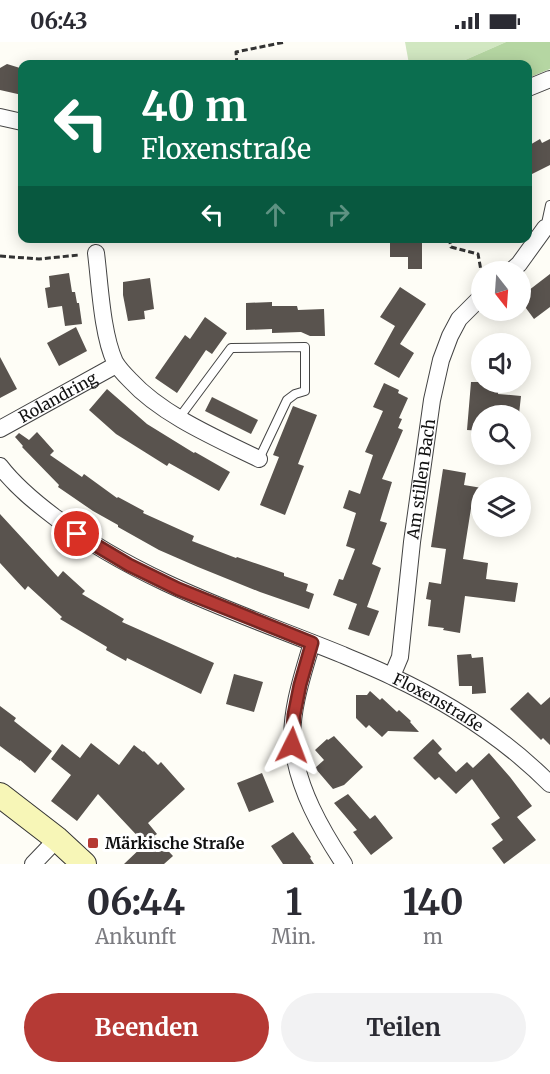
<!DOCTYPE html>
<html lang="de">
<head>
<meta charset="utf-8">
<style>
	body { margin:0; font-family:Merriweather,serif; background:#f2f2f3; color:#2b2b33; height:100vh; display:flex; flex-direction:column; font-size:22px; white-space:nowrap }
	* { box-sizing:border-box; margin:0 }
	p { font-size:20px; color:#7c7c81 }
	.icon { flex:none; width:33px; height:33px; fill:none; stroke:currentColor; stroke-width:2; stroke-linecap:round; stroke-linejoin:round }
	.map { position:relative; height:822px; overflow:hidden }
	.details { display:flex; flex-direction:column; background:#fff; flex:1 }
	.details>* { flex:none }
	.banner { position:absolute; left:18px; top:18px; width:514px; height:183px; border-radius:12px; box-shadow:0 3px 15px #0003; background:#0b6e4f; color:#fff; overflow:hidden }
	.needle { width:39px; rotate:163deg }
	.buttons { position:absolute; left:471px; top:219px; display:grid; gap:12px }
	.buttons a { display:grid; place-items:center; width:60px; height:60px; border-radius:50%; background:#fff; box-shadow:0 3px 15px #0003; font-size:30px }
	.pin { position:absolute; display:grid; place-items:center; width:51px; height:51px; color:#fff; margin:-26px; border:3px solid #fff; border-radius:50%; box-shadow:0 2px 6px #0007 }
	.me { position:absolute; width:66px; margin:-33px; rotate:3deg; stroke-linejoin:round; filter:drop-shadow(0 0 4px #0008) }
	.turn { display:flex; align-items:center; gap:21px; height:126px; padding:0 24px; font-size:27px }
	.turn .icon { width:78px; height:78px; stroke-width:2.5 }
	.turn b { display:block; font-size:42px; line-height:51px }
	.lanes { display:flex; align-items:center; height:57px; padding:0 24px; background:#0003; justify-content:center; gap:30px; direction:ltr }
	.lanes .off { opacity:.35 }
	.eta { display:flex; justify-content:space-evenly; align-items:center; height:102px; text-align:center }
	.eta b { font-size:36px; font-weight:700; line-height:42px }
	.action { display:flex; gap:12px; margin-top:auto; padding:12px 24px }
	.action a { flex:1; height:69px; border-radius:36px; background:#b53a35; color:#fff; font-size:24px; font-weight:700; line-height:69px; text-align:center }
	.action a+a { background:#f2f2f3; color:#2b2b33 }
	.status { display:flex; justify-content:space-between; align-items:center; height:42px; padding:0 30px; background:#fff; direction:ltr }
	.status svg { height:16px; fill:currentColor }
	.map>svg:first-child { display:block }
</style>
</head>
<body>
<div class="status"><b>06:43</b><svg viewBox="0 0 49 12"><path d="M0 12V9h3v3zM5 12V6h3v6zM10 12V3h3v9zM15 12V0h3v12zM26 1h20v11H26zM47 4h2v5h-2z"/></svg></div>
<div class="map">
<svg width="550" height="822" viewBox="0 0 550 822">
	<rect width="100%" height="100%" fill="#fefdf6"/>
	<path fill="#d1e7c1" d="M405 0H506L456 22H409Z"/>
	<path fill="#b5d6a2" d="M506 0H550V27L528 36V22H456Z"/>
	<path fill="#59534e" d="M7 22 20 26 18 34 22 35V53L0 48V26Z
		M540 97 542 101 550 97V123L528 134V104Z
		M390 196H422V227H408V215H390Z
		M69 231 72 250H75L77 261H79L82 282 65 284 62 264 48 266 45 246 50 245 49 234Z
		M550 232V265L534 277 520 258V255Z
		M150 236 154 267 144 269 145 277 128 279 123 253V240Z
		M400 245 426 262 400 302 414 311 399 336 374 322 395 284 380 275Z
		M272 260V264H297L298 268 324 267 325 294H310L301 290 272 291V287L246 288V261Z
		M205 275 227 291 212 312 206 308 177 351 155 336 185 293 190 297Z
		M76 285 87 309 59 324 47 301Z
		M0 315 17 347 0 356Z
		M471 340H499L498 352 521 354 519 372 485 369 484 374H482V389L467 388Z
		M384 341 399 348 398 351 408 356 399 376 402 377 398 386 403 388 382 437 392 440 380 479 387 481 372 522 381 526 367 565 379 569 369 594 348 587 357 562 333 553 339 537 343 538 355 507 346 504 356 471 343 466 349 448 360 452 373 413 365 410 383 369 373 365Z
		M107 347 147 382 194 411 195 410 230 430 219 449 169 421 167 424 116 392 89 368Z
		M212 355 258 378 251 392 205 369Z
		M293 364 317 373 298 422 304 424 285 473 260 463 279 415 273 413Z
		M37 390 54 409 50 413 82 435 84 432 117 456 118 455 144 469 143 471 194 494 192 499 236 516 237 515 284 531V534L308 542 306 549 314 552 309 567 260 550 198 525 159 508 118 485V483L93 469 58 445 59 443 22 405 23 404 15 395 19 391 29 398Z
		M443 427 466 431 464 443 482 446V461L472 460 463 517 488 521 486 537 518 541 515 560 465 554 460 591 443 588 444 586 428 584 431 558 426 557 429 540 441 542 446 507 431 505Z
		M0 472 58 535 63 529 85 549 82 552 124 577 122 580 214 621 201 652 127 616 126 619 106 608 107 605 60 577 62 575 28 544 25 548 0 521Z
		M471 612 472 616 483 615 486 651 472 652V644H459L457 613Z
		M234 632 263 640 254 670 226 662Z
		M370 649 380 658 382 656 397 670 399 668 411 679 410 680 419 690 388 689 382 695 369 683 366 686 356 676V653H367Z
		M528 650 541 663 550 655V703L543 696 541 698 510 667Z
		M0 664 16 676 14 679 52 709 35 731 20 718V719L0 704Z
		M334 694 363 725 344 743 333 747 315 726 324 718 315 708 327 697 328 698Z
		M433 697 442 707 438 711 456 730 467 720 473 726 489 711 510 735 532 764 517 775 536 798 504 822 492 806 503 798 491 782 500 776 472 737 456 752 439 735 435 738 413 716Z
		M91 701 119 723 134 703 143 710 144 709 158 723 161 720 185 747 148 781 157 792 154 794 173 814 164 822H124L145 802 98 752 77 779 51 759 71 733 51 717 62 702 80 716Z
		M262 731 274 760 249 770 237 741Z
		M348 752 370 777 375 773 393 796 371 813 353 790 357 788 334 761Z
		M293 790 311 815 310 816 314 822H283L271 804Z"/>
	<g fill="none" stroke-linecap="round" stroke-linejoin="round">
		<g stroke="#444" stroke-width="10">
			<path id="lane" d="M545 186 550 163
				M179 376 231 306 305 305V349L295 352 287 358 259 417"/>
		</g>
		<g stroke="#444" stroke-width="18">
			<g id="street">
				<path d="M528 46 550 37"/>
				<path d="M0 75 22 80"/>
				<path d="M96 211C100 243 102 292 115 320 119 327 124 332 130 338 162 373 216 396 259 417"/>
				<path d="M510 230 519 222 545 186"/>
				<path id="s1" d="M0 387 116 323"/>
				<path id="s2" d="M0 424C16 445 36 461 56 476 142 541 245 573 343 613 359 620 377 627 393 635 451 662 505 697 550 742"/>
				<path d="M312 601C303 631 289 673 293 704 298 747 321 787 344 822"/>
				<path id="s3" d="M392 634 400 615 412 500 432 358 441 318 450 294 459 277 482 254"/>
				<path d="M33 822 57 797"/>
			</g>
		</g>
		<g stroke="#333" stroke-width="26">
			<path id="secondary" d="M0 753 57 797 84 822"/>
		</g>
		<path stroke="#333" stroke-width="3" stroke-dasharray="6 3" stroke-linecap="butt" d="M237 22 236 10 285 0
			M449 196 451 205 478 212 482 234
			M0 214 39 217 79 213"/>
		<use href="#lane" stroke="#fff" stroke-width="8"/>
		<use href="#street" stroke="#fff" stroke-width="16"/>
		<use href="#secondary" stroke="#f7f6b7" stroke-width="24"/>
	</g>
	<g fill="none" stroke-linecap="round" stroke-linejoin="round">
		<g stroke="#762622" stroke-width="15">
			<path id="route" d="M77 492 129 523 178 547 312 601 300 643 294 673 292 703"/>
		</g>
		<use href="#route" stroke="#b53a35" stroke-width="10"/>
	</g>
	<rect fill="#b53a35" stroke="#fff" stroke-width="2" x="87" y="795" width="12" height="12" rx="3"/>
	<g text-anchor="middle" stroke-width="6" stroke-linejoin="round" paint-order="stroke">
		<g font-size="16" fill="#111" stroke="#fff">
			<text dy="6" stroke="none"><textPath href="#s1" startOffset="66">Rolandring</textPath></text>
			<text dy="6" stroke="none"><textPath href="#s3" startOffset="200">Am stillen Bach</textPath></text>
			<text dy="6" stroke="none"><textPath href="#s2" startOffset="502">Floxenstraße</textPath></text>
		</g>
		<g font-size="16" font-weight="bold" fill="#111" stroke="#fff" text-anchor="start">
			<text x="105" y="807">Märkische Straße</text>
		</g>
	</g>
</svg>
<div class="buttons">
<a><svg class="needle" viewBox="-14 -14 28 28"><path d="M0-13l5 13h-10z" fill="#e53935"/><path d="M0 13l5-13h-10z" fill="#7c7c81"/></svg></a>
<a><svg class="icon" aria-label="sound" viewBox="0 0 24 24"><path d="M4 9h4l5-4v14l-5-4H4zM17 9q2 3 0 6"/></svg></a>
<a><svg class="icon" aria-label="search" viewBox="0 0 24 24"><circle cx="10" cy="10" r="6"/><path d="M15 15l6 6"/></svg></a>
<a><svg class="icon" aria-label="layers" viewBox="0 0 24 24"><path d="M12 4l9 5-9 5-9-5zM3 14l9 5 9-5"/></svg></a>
</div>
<div class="pin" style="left:77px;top:492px;background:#d93025"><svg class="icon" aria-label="arrive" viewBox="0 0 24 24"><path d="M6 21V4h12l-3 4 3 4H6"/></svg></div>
<svg class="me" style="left:292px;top:703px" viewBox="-20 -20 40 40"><path d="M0-17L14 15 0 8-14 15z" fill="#b53a35" stroke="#fff" stroke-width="4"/></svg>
<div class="banner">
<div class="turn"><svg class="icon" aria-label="left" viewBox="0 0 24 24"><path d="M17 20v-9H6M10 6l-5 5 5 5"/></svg><div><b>40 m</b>Floxenstraße</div></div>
<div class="lanes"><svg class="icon" aria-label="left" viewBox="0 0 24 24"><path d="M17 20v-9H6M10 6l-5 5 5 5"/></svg><svg class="icon off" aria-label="ahead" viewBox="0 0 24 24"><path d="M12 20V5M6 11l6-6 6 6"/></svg><svg class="icon off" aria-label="right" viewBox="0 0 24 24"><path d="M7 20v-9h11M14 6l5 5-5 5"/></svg></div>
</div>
</div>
<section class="details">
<div class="eta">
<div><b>06:44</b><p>Ankunft</p></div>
<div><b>1</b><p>Min.</p></div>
<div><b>140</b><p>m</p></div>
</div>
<div class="action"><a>Beenden</a><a>Teilen</a></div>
</section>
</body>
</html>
